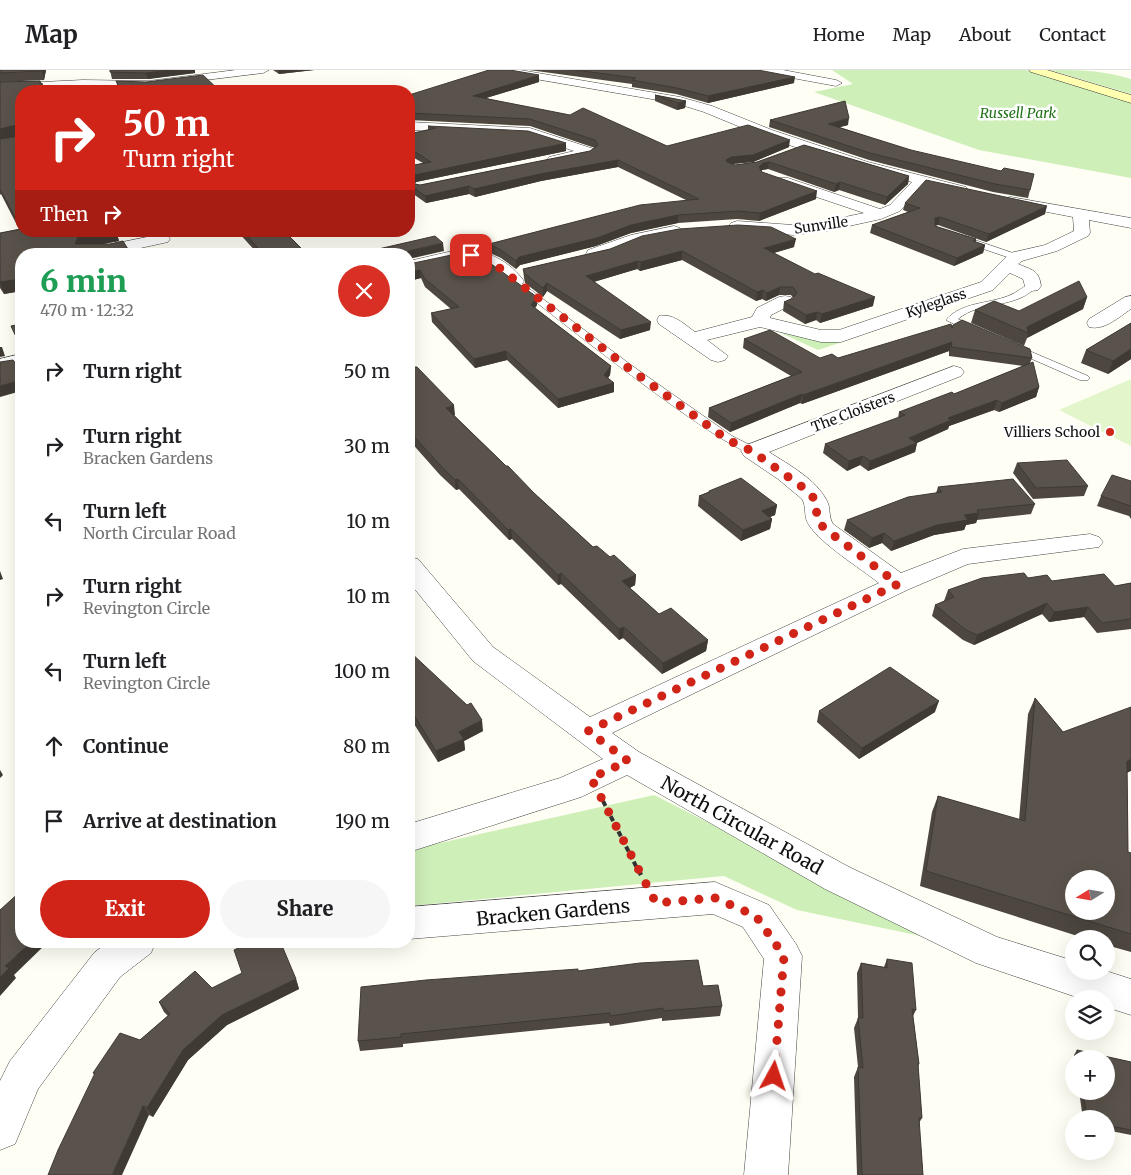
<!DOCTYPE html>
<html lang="en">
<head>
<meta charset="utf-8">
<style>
	body { margin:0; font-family:Merriweather,serif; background:#f6f6f6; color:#202124; height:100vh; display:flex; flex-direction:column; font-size:19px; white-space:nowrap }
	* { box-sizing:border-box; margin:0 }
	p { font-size:16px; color:#757577 }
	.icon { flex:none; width:28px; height:28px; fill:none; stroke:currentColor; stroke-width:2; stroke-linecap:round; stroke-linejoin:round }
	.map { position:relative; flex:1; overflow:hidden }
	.drawer { position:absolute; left:15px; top:178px; width:400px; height:700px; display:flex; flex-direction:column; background:#fff; border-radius:20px; box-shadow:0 5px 20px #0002 }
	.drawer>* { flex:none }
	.hud { position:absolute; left:15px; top:15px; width:400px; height:152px; border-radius:20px; box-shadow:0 5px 20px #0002; background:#d12418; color:#fff; overflow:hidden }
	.needle { width:32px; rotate:259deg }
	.fabs { position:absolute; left:1065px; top:800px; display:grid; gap:10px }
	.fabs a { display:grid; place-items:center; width:50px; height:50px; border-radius:50%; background:#fff; box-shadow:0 5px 20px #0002; font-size:25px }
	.pin { position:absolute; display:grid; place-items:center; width:42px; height:42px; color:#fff; margin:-21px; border-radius:10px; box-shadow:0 2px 8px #0006 }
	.me { position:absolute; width:55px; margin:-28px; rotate:5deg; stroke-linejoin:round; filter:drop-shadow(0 0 4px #0008) }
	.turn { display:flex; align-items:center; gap:18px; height:105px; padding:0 25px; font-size:22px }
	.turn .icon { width:65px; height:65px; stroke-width:2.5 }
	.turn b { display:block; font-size:35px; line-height:42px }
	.then { display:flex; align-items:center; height:48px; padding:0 25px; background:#0003; gap:10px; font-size:19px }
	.round { display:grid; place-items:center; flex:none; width:52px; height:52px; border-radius:26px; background:#f6f6f6 }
	.overview { display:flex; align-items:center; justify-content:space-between; height:85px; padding:0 25px }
	h1 { font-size:30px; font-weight:800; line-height:38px; color:#1e9e55 }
	.button { display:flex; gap:10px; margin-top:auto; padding:10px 25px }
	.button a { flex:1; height:58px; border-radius:30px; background:#d12418; color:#fff; font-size:20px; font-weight:800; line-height:58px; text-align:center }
	.button a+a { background:#f6f6f6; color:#202124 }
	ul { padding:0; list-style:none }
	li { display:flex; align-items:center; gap:15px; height:75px; padding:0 25px }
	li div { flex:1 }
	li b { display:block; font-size:19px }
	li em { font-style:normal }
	header { display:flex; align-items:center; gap:30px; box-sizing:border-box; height:70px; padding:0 25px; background:#fff; border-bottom:1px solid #e0e0e0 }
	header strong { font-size:24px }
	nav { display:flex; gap:28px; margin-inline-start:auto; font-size:18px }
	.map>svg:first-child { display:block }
</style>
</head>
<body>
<header>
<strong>Map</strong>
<nav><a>Home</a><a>Map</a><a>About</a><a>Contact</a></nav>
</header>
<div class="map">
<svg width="1131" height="1105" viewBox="0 0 1131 1105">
	<rect width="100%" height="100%" fill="#fffef4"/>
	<path fill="#ceefb8" d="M832 0H1025L1131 33V108L979 80 814 22 853 14Z
		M1050 0C1082 0 1100 0 1131 9V24Z
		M770 258 809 267 842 272 818 280Z
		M654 725 940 870 797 840 724 806 409 836V780Z"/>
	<path fill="#e2f5cb" d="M1131 309V376L1059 340Z"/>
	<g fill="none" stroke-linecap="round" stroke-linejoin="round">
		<g stroke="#434343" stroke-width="1">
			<path id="lane" d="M966 167 1019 185 1021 187 1019 189H1013L963 172 962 170Z
				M515 208 631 295 732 366 756 378 758 381 756 384C733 389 542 237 512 213L510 211Z
				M1032 213 1037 216C1016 240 980 230 958 249L978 258V262H970L946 250C961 232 988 234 1008 226 1017 223 1023 216 1032 213Z
				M1013 274 1088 306 1090 308 1088 310H1080L1009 279 1008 277 1009 275Z"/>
		</g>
		<g stroke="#434343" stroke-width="1">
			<path id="street" d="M236 0H269L263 3 148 17 83 16 0 20V14L83 10 148 11Z
				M494 0H520L680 27 712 36 772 60 868 92 966 117 968 120 966 123 961 124 925 115 900 141 881 149 826 161 793 165 731 159 729 156 731 153 737 151 793 155 826 151 864 143 778 114 776 111 778 108H788L880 139 890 135 912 112 858 98 762 66 704 42 675 33 500 3Z
				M759 0H783L836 10 842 13 836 16 765 3Z
				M409 52 530 58 594 79 596 82 594 85 554 94 549 93 547 90 549 87 574 81 529 66 409 60Z
				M1011 127 1131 148V158L1089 150 1090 163 1088 166 1057 181 1022 191 1018 194C1032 200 1039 200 1041 216L1038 220 1032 221 1026 220 1023 209 1010 203 993 220 841 272H821L760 257 707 270 728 286 725 290 718 292 711 290 659 254 657 250 659 246C673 243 684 254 695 262L752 247 757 238 779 227 785 226 791 227 794 231 791 235 771 245 770 248 821 260H839L981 212 1010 183 1045 175 1074 161 1073 147 1006 134 1004 131 1006 128Z
				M674 156 680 158 682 161 680 164 641 172 594 189 588 188 586 184 588 180 631 165Z
				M162 164 168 166 170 169 168 172 113 184H80L82 180 88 179Z
				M470 180C491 182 511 193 524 211L521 215C504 219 495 196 478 192 457 185 430 197 409 201V191L448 182Z
				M1131 226V239C1119 247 1104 261 1089 257L1087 253 1089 249 1125 227Z
				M21 284V296L0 301V289Z
				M954 296 961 298 964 302 961 306 769 382C789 395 816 409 827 431 831 438 828 446 833 454L901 503 963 479 1090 464 1099 467 1103 472 1099 477 968 494 907 520 612 663 639 682 849 797 997 867 1074 891V901H1106L1131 909V945L1106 937V929H1082L976 893 825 819 627 705 581 727 409 782V754L560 708 603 689 473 591 409 512V487L418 489 493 577 590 647 879 513C860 498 821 474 809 455 803 447 807 437 802 429L778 409 744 386 741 381 744 376Z
				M715 812 769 835 796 874 802 886 788 1105H744L764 889 743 857 713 844 409 869V837Z
				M109 871H156L151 883 120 907 38 1019 15 1074 0 1080V1011L10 991 94 883Z"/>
		</g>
		<g stroke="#323232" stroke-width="1">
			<path id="secondary" d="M1029 0H1047L1131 25V33L1031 2Z"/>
		</g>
		<path stroke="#323232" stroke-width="4" stroke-dasharray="5.5 3" stroke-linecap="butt" d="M603 731 639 802"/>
		<path stroke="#323232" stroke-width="4.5" stroke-dasharray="7 4" stroke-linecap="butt" d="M639 801 641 805"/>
		<use href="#lane" fill="#fff" fill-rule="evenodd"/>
		<use href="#street" fill="#fff" fill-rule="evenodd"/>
		<use href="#secondary" fill="#ffffaf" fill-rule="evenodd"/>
	</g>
	<path fill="#4d4740" d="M0 0H46L44 10 0 12Z
		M110 0H195V3L148 9H112Z
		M273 0H314L279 4Z
		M529 0H758L794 13 708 33 676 24 632 17V14Z
		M40 11 41 13H42L45 21H21V161H116L119 171 102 174 131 184H21V221L4 224 0 218V163L19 159 1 124 0 125V12Z
		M116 11 220 21H120L118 18Z
		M539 12 486 28 667 76 789 77 753 92 733 94 735 95 757 92 804 75 909 106 908 114 885 135 839 120 834 122 768 99 762 100V102L816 129 759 151 737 149 678 153 631 163 596 176 520 195 516 199 501 188 490 183 489 174 686 130 618 97 541 111 475 127 469 124 426 133 409 121V96L423 93 409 85V64L428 60V56L566 81 416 112 415 114 420 115 590 81 595 78 530 56 409 50V51V25Z
		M655 25 686 31 685 38 677 40 655 31Z
		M770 50 848 55 839 57 1030 120 1028 128 993 122 869 90 769 57Z
		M905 133 1045 144 986 172 938 155 935 156 976 169V172L985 175 983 183 954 196 870 163 872 155 908 142 903 140Z
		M237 161H284L306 184H258Z
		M794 177 774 183 873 236 820 253 816 250 805 254 783 241 784 232 793 228 791 225H779L766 231 762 229 756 231 682 190 640 201 637 199 594 212 650 260 620 269 547 221 543 227 525 213 524 208 523 199 610 179Z
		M409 194 537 227V235L535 238 611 296 610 305 608 308 614 313V322L558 338 507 290 475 298 432 252 431 243 451 239 425 217 421 208 409 211Z
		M1087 227 1083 239 1027 268 1024 276 971 253 975 240 1019 241Z
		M1131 253V289L1108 304 1081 293 1086 280Z
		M21 254V279L11 256Z
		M952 257 1032 288 1030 293 1039 317 1036 327 999 342 994 340 949 356 948 359 917 373 915 382 868 401 860 395 847 401 823 383 825 374 898 348 899 342 954 324 1023 296 949 286V281L802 334 800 333 730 362 708 347 709 338 791 306 743 278 744 269 820 288H838Z
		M409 291 455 345H454L534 423 593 477 610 487 636 505 635 515 630 518 659 544 708 570 706 581 662 604 623 568 619 570 561 514 558 515 512 469 509 470 459 419 456 420 440 405 409 370Z
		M1017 393 1088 416 1084 426 1033 429 1013 403Z
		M1131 411V449L1129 446 1097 436 1101 426Z
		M938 417 1035 434 1031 444 977 450 976 453 966 455 964 460 934 465 891 481 882 473 869 478 844 460 847 450 936 423Z
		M709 421 777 435 775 445 770 447 772 449 770 459 741 471 698 436 699 426 708 422Z
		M1028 508 1052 511 1115 516 1131 513V559L1097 563 1084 547 1049 552 1042 544 974 575 963 570 932 546 935 535 944 531 948 520Z
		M409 581 483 661 464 671 465 680 438 692 409 646Z
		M1035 628 1063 662 1127 703 1128 782 1131 783V882L1106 875V869H1087L920 816 932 742 938 726 1019 750 1028 644Z
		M819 641 935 642 859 689 817 652Z
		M887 889 916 940 913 946 919 994 918 997 922 1048 919 1053 923 1105H857L854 1007 858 997 854 958 858 948 857 903 861 893 884 897Z
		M578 901 703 916 722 936 720 946 662 951V948L610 956 609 953 403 974V977L360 981 358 971Z
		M296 909 299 919 227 955 188 990 153 1047 149 1045 94 1004 93 1003 140 970 168 946 164 942 159 932 212 918Z
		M1077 980 1131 992V1065L1106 1060V1049H1083L1079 1021H1106V989H1074V985Z"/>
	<path fill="#3f3a34" d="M42 0H46L44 10 42 1Z
		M171 0H195V3L148 9 146 3Z
		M278 0H314L279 4Z
		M539 5V12L473 32V26Z
		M795 7 794 13 708 33V26Z
		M40 11 42 16V13L45 21H41L40 14Z
		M686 31 685 38 677 40 678 33Z
		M849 48 848 55 827 61 828 54Z
		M17 55 21 65 0 70V59Z
		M790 70 789 77 753 92 730 94 725 97 726 90 731 87Z
		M566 73V81L416 112 412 118V110L415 105Z
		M618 90V97L541 111 475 127 474 119 540 104Z
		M769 92 768 99 762 100 758 104 759 97 763 93Z
		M909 106 908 114 885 135 887 127Z
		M840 112 839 120 834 122 836 114Z
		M469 116V124L426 133 425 126Z
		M817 121 816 129 759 151 760 143Z
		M1047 136 1045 144 986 172 989 164Z
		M678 145V153L631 163 596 176 520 195 516 199V191L519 187 631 155Z
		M940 147 938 155 933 156 935 148Z
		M106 161H116L119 171 82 178 75 174 78 167Z
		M796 169 794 177 763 186 764 178Z
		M443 173 444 181 409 189V184H408V181Z
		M985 175 983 183 954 196 957 188Z
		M682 181V190L640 201 641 192Z
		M638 191 637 199 586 214V206Z
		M420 200 421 208 409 211V202Z
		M21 209V221L4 224 0 212Z
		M547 213V221L543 227V218Z
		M780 217 779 225 766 231 767 223Z
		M763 220 762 229 756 231 757 222Z
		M537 227V235L531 244V235Z
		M875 227 873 236 820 253 822 244Z
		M1087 227 1083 239 1027 268 1028 263 1027 257Z
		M817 242 816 250 805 254 806 245Z
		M651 252 650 260 620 269 621 260Z
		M952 272 949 281 802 334 803 325Z
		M0 277H2L5 286 0 287Z
		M1131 279V289L1108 304 1113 291Z
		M506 281 507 290 475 298 474 289Z
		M611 296 610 305 604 314V305Z
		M21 310V321L0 327V316Z
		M614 313V322L558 338V329Z
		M1039 317 1036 327 999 342 1002 333Z
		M802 324 800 333 730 362 731 353Z
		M997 330 994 340 949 356 948 359 910 376 917 373 915 382 868 401 870 391 909 368 948 348Z
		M454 335 455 345 447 347 446 338Z
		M863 386 860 395 847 401 849 391Z
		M458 409 459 419 456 420 455 410Z
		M777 435 775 445 760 451 762 441Z
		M979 443 976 453 966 455 964 460 934 465 891 481 894 471 964 445Z
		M772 449 770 459 741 471 743 460Z
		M511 459 512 469 509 470 508 460Z
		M884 463 882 473 869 478 872 468Z
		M0 501 3 509 0 510Z
		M561 503V514L558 515V505Z
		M636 505 635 515 622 522V511Z
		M1047 533 1042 544 974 575 977 565Z
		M1088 537 1084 547 1049 552 1054 542Z
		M624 557 623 568 619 570V559Z
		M708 570 706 581 662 604 663 593Z
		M939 631 935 642 859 689 862 678Z
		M482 650 483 661 464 671 465 680 438 692 436 681 459 662Z
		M1131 689V701L1118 707 1127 691Z
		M0 700 3 705 0 708Z
		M32 871H49L14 905 16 908 0 926V908L5 896Z
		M296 909 299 919 227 955 188 990 153 1047 147 1038 183 980 222 945Z
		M143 1036 149 1045 122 1105H112Z"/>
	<path fill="#5a534b" stroke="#3f3a34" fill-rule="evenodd" d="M0 0H42V1L0 3Z
		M110 0H171L146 3 110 2Z
		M489 0H510L539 5 473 26 570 45 583 38 667 76 748 55 790 70 753 85 731 87 726 90 727 92 735 95 757 92 804 75 909 106 887 127 840 112 836 114 769 92 763 93 759 97 762 102 817 121 760 143 738 141 678 145 631 155 597 168 519 187 516 191 501 180 489 174 640 135 699 129 618 90 540 104 474 119 469 116 425 126 409 114V96L431 92 409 78V64L436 58 428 56 528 61 566 73 415 105 412 110 415 114 420 115 590 81 597 76 598 74 595 70 530 49 409 43V25Z
		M575 0H758L795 7 708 26 677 18 632 10 636 8Z
		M203 5 220 21H122L116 11 146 12Z
		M40 11V14L42 13 41 21H21V161H106L78 167 75 174H110L123 171 131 184H21V209L0 212V163L21 159 0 119V69L19 66 20 57 17 55 0 59V12Z
		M655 25 686 31 678 33Z
		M845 31 849 48 828 54 911 80 1001 101 1004 98 1034 104 1030 120 995 114 870 83 770 50Z
		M926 110 1047 136 989 164 940 147 935 148V156L976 169 973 171 985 175 957 188 872 155 920 138 905 133Z
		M738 155 771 157 796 169 764 178 815 204 818 203 875 227 822 244 817 242 806 245 784 232 793 228 797 223 793 217H780L767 223 763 220 757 222 682 181 641 192 638 191 586 206 651 252 621 260 547 213 543 218 525 204 523 199 610 179 642 166 679 159Z
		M243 161H284L306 183 301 184H263Z
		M435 166 443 173 408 181V184H378L374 180Z
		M461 183 483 188 537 227 531 235 611 296 604 305 614 313 558 329 506 281 474 289 431 243 459 237 424 208 420 200 409 202V194Z
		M1079 211 1087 227 1027 257 1028 263 975 240 994 231 1019 241Z
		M962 250 1030 279 1032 288 951 277 952 272 803 325 802 324 731 353 709 338 802 302 744 269 770 260 820 288 832 284 838 288 951 254 952 258 953 255Z
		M1131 253V279L1113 291 1086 280Z
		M21 254V277L11 256Z
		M13 290 21 300V310L0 316V292Z
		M409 291 414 297H417L454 335 446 338 506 396H508L534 423 593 477 597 476 610 487 614 485 636 505 622 511 659 544 671 538 708 570 663 593 624 557 619 559 561 503 558 505 511 459 508 460 458 409 455 410 440 395 409 361Z
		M1033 292 1039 317 1002 333 997 330 948 348 951 350 909 368 917 373 870 391 863 386 849 391 825 374 905 345 899 342 952 322 954 324Z
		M1067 390 1088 416 1036 418 1017 393Z
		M1112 405 1131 411V436L1101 426Z
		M741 408 777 435 762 441 772 449 743 460 699 426 710 422 709 421Z
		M1013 409 1035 434 977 440 979 443 964 445 968 450 937 455 894 471 884 463 872 468 847 450 908 427 942 422 938 417Z
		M1024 503 1028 508 1047 505 1052 511 1104 504 1115 516 1131 513V549L1102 553 1088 537 1054 542 1047 533 977 565 966 560 935 535 954 527 948 520 982 508Z
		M409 581 467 635 471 633 482 650 459 662 464 669 436 681 409 637Z
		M890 597 939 631 862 678 819 641Z
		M1035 628 1063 662 1131 637V689L1127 691 1128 782 1131 783V864L926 801 938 726 1025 751ZM1074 809H1106V841H1074Z
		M21 821V871H32L5 896 9 898 0 908V840Z
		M253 871H280L296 909 222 945 183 980 147 1038 143 1036 112 1105H48L58 1080 95 1003H93L120 963 140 970 170 944 159 932 195 901 212 918 242 903 234 880Z
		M887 889 912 893 916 940 912 939 919 994H918L922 1048H919L923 1105H862L858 997 863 998 858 948H863L861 893 887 898Z
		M698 890 703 916 718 915 722 936 663 941V938L610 946V943L401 964V967L358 971 361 917 426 910 578 899V901L640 893Z
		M1077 980 1131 992V1060L1106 1055V1049H1087L1083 1021H1106V989H1078Z"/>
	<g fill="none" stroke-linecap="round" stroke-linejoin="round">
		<path stroke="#d12418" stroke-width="9" stroke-dasharray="0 16.2" d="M471 185 488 189 627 297 728 370 752 381 808 421 816 431 817 450 824 458 898 514 588 661 628 691 591 708 656 833 715 828 756 846 784 886 774 1006"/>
	</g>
	<circle fill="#d12418" stroke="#fff" stroke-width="2" cx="1110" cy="362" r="5"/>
	<g text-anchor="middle" stroke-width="5" stroke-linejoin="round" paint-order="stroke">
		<g font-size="14" font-style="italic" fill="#207118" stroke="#fff">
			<text x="1018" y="48">Russell Park</text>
		</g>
		<g font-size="14" fill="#101010" stroke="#fff">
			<text transform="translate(821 155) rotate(-8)" y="5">Sunville</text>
			<text transform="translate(936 233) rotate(-19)" y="5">Kyleglass</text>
			<text transform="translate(853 342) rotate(-21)" y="5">The Cloisters</text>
		</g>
		<g font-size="14" fill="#101010" stroke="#fff" text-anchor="end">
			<text x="1100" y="367">Villiers School</text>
		</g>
		<g font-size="19" fill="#101010" stroke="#fff">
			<text transform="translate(742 755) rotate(29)" y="7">North Circular Road</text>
			<text transform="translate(553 842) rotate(-5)" y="7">Bracken Gardens</text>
		</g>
	</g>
</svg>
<div class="fabs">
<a><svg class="needle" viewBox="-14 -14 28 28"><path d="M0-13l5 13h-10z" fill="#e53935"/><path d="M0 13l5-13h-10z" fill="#757577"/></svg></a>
<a><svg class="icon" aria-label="search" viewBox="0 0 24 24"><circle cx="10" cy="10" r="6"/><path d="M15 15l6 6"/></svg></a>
<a><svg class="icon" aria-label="layers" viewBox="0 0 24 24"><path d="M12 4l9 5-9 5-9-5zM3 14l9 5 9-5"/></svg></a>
<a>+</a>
<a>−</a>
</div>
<div class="pin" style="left:471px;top:185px;background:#d93025"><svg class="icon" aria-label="arrive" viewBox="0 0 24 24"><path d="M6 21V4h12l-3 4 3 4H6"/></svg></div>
<svg class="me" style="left:774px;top:1006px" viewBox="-20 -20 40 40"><path d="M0-17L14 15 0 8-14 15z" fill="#d12418" stroke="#fff" stroke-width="4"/></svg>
<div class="hud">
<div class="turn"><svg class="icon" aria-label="right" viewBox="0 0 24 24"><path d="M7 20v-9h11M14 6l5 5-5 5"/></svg><div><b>50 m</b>Turn right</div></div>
<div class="then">Then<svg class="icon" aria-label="right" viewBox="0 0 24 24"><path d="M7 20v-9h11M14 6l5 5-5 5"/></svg></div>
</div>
<section class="drawer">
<div class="overview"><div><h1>6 min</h1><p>470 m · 12:32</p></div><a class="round" style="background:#d93025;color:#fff"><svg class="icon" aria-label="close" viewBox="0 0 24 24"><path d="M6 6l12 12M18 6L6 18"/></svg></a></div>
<ul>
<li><svg class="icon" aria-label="right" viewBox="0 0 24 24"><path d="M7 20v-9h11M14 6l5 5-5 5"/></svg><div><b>Turn right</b></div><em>50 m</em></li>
<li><svg class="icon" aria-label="right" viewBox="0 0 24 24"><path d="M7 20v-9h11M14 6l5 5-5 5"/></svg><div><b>Turn right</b><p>Bracken Gardens</p></div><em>30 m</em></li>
<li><svg class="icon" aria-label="left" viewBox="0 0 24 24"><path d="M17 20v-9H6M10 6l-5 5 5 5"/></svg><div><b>Turn left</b><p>North Circular Road</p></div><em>10 m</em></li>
<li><svg class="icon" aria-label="right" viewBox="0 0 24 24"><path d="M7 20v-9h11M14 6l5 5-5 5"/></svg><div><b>Turn right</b><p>Revington Circle</p></div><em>10 m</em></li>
<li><svg class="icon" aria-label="left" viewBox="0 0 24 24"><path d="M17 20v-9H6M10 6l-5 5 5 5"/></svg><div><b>Turn left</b><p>Revington Circle</p></div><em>100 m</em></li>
<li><svg class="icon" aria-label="ahead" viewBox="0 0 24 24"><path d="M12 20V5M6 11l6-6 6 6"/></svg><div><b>Continue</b></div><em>80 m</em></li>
<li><svg class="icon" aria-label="arrive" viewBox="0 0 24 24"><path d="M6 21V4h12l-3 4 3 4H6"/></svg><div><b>Arrive at destination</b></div><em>190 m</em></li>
</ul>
<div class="button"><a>Exit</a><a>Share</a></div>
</section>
</div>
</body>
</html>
